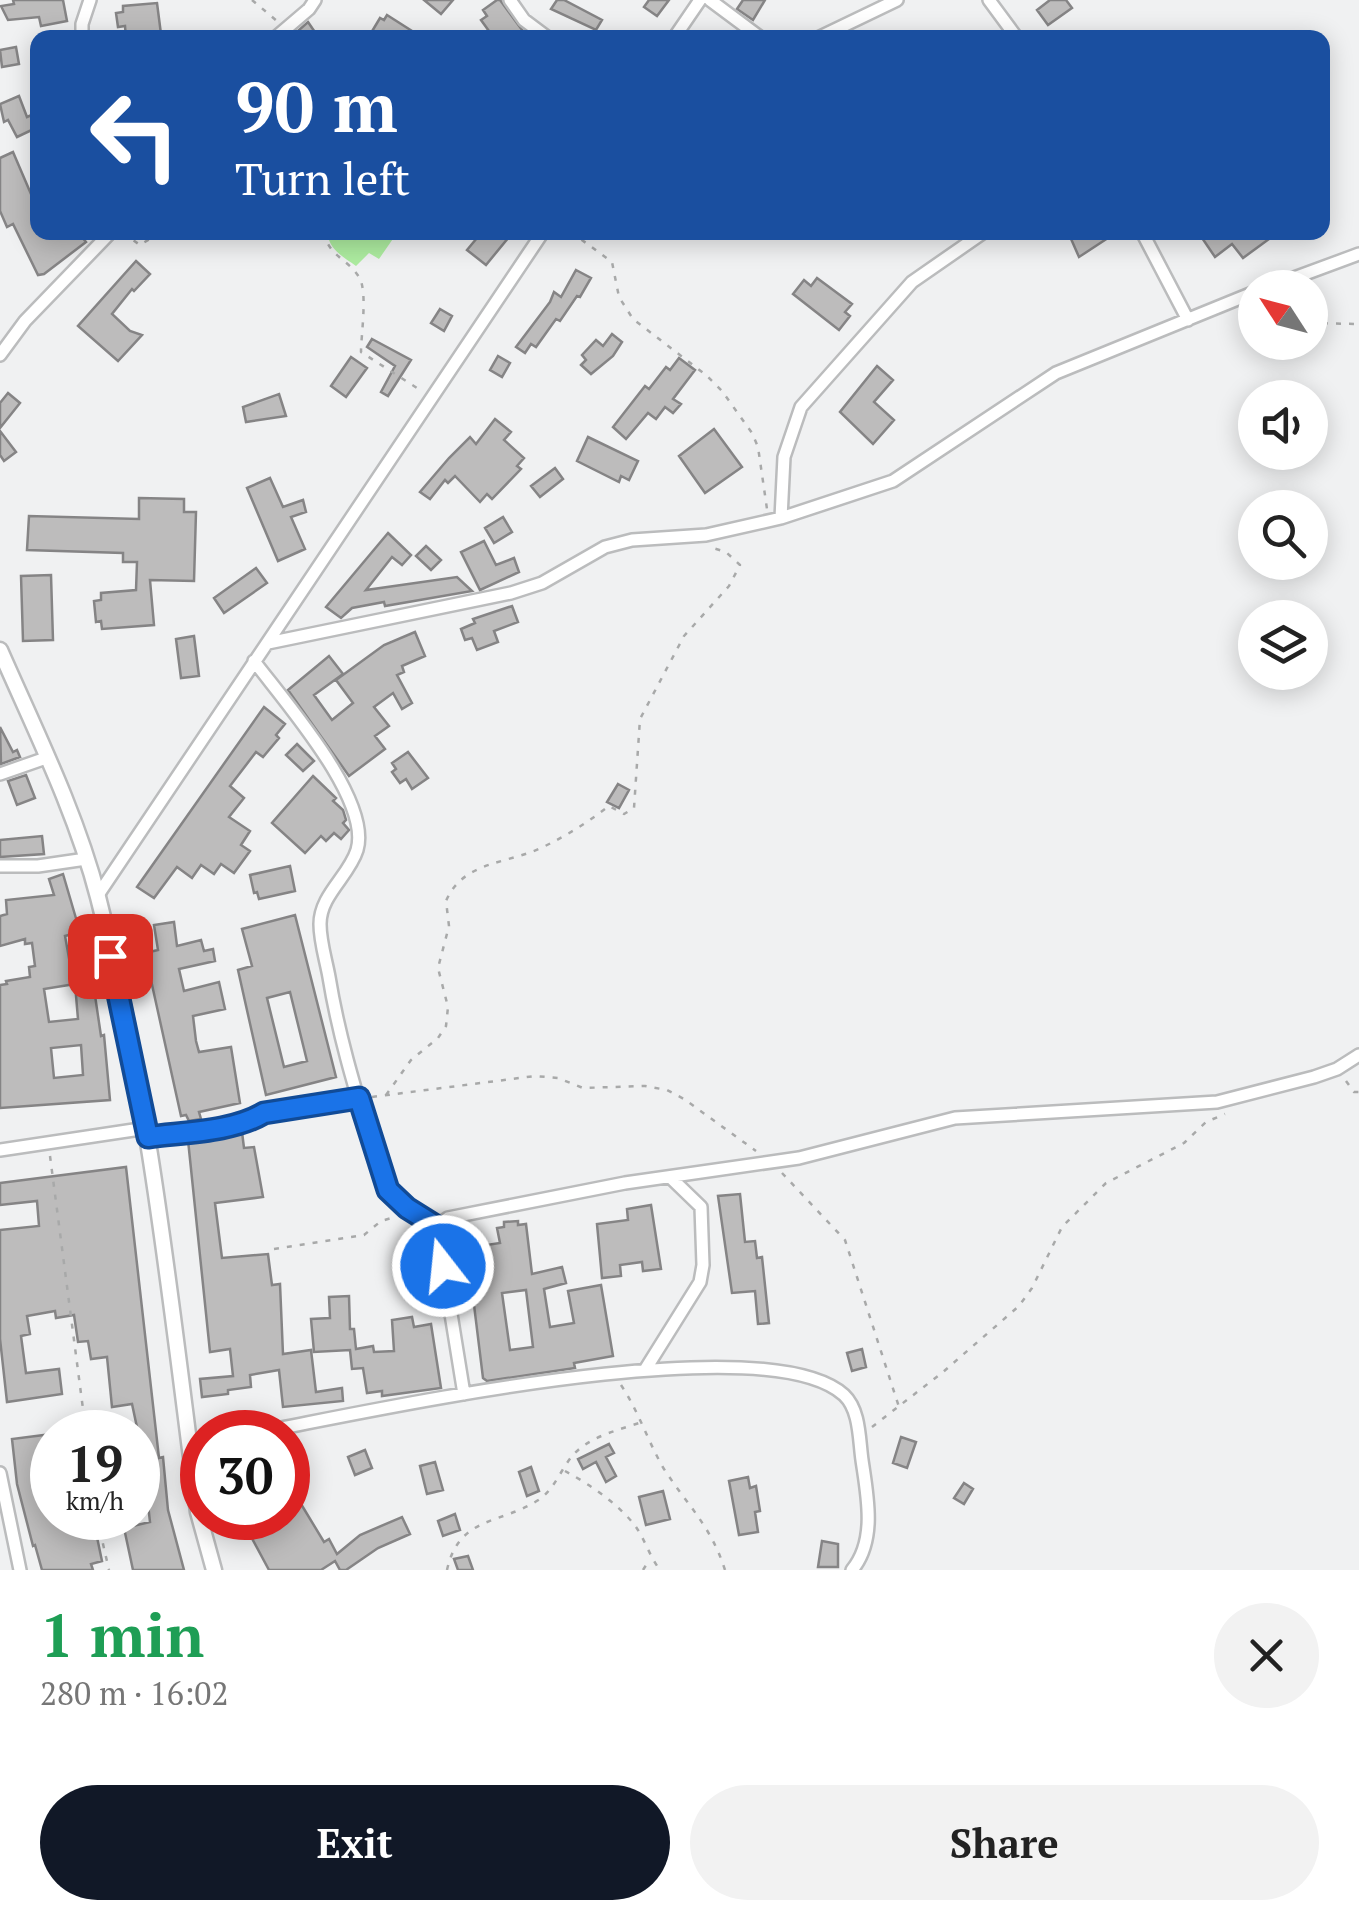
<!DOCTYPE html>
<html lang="en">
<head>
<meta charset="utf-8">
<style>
	body { margin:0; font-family:"PT Serif",serif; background:#f2f2f2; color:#222; height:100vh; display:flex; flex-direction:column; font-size:38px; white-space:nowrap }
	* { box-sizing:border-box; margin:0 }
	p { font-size:32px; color:#767676 }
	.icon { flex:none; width:55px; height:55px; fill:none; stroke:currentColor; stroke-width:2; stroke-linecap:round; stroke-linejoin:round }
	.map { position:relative; height:1570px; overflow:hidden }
	.panel { display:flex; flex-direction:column; background:#fff; flex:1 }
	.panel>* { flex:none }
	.banner { position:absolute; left:30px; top:30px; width:1300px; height:210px; border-radius:20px; box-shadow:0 5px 25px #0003; background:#1a4fa0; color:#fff; overflow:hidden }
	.needle { width:65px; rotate:306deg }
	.fabs { position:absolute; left:1238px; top:270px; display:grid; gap:20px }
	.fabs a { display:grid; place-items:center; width:90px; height:90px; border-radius:50%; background:#fff; box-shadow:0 5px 25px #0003; font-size:50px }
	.speed { position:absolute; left:30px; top:1410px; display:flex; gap:20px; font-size:50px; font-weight:700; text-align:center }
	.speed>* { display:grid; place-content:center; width:130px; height:130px; border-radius:50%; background:#fff; box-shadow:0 5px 25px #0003; line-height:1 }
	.speed small { font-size:25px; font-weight:400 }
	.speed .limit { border:15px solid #d22; background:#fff; color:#111 }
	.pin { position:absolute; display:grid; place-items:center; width:85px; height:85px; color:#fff; margin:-42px; border-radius:20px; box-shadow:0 5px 15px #0006 }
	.me { position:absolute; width:110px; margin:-55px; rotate:344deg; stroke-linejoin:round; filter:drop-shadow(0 0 8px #0008) }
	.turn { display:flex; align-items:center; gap:35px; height:210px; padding:0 40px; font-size:45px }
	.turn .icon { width:130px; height:130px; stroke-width:2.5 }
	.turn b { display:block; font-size:70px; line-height:85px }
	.round { display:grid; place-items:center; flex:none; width:105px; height:105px; border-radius:52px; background:#f2f2f2 }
	.head { display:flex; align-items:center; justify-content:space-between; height:170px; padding:0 40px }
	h1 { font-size:60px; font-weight:800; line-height:75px; color:#1e9e55 }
	.primary-button { display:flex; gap:20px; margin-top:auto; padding:20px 40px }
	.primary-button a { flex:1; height:115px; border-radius:60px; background:#111827; color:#fff; font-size:40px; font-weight:800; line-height:115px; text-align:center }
	.primary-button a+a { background:#f2f2f2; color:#222 }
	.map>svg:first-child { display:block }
</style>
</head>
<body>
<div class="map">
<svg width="1359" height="1570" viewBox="0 0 1359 1570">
	<rect width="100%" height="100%" fill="#f0f1f2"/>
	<path fill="#adeca0" d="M327 233V232L397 233 379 259 369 253 356 266C342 256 330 250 327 233Z"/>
	<path fill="#bdbcbc" stroke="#858485" stroke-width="2.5" fill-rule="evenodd" d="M13 0H63L67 21 41 26 39 17 8 20 1 6 14 4Z
		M424 0H453L441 14Z
		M497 0H500L528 38H494L481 20 487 16 483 10Z
		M557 0H564L602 20 596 30 551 9Z
		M649 0H669L657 16 644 7Z
		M743 0H765L753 20 737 9Z
		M1050 0H1066L1072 8 1048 25 1037 10Z
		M157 3 161 34 126 38 125 26 118 27 116 13 123 12V6Z
		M387 15 423 38H368L380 18 384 20Z
		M308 22 319 38H290Z
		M16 47 19 64 2 67 0 50Z
		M19 96 27 117 34 114 38 127 17 137 8 120 4 122 0 104Z
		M13 152 34 201 38 198V232H78L86 242 44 274 38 275 13 224 7 227 0 211V158Z
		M482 232H513L486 265 467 250Z
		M1068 232H1117L1079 257Z
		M1198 232H1264L1269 239 1243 258 1232 244 1215 257Z
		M136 261 150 274 134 291 132 289 112 314 130 331 142 335 118 361 78 326Z
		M576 270 591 278 580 297 577 296 560 321 556 319 536 347 531 344 525 353 516 347 550 302 554 292 561 297Z
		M817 278 852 304 845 312 850 316 839 330 793 294 804 280 811 286Z
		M440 309 452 316 444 331 431 323Z
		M612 334 622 342 613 356 591 374 581 365 586 360 582 355 596 340 603 346Z
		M372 339 411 360 388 396 381 392 395 366 367 347Z
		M498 356 510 363 502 377 490 370Z
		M351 357 367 368 346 397 331 386Z
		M679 358 695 370 673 399 681 404 673 413 665 407 656 419 648 413 626 439 613 427 645 386 649 389 666 367 670 370Z
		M877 366 893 380 874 402 894 420 873 444 840 412Z
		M8 393 20 403 0 428V403Z
		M279 394 286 416 246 422 243 407Z
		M495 419 511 432 504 440 524 458 517 466 521 469 492 499 487 494 480 502 455 476 448 483 445 480 430 499 420 492 449 458 470 437 476 444Z
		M714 429 742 467 705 493 679 456Z
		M0 431 16 452 4 461 0 455Z
		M588 437 638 461 629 480 621 476 619 482 577 461Z
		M555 468 563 479 540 497 531 486Z
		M270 478 283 507 303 500 306 512 291 517 305 549 278 561 247 488Z
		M139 498 184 499V512H196L194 581 150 580 154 625 102 629 101 621 96 622 94 601 101 600V593L136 590 137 562H123V553L27 550 29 516 139 519Z
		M503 517 512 532 494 543 485 528Z
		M388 533 411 555 402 565 392 557 366 590 457 577 472 591 385 606 384 602 352 608 341 618 326 607Z
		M484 541 496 565 514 558 519 572 480 590 461 552Z
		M426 546 441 560 431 570 416 556Z
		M256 568 267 583 224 613 214 598Z
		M51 575 53 640 23 641 21 576Z
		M512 606 518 622 494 631 498 642 477 650 472 638 465 640 461 629 475 623 473 619Z
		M415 632 425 656 402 666 404 672 397 675 412 703 402 709 393 693 374 707 389 726 375 736 385 749 349 776 288 690 329 656 343 674 314 695 332 720 353 703 336 680 384 645Z
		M194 636 199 676 181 678 176 639Z
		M264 707 285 724 276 735 279 738 263 757 256 752 230 786 244 798 229 817 250 831 241 845 250 851 234 873 221 864 214 874 201 865 192 878 177 867 154 898 137 887Z
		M0 727 13 752 17 750 20 757 1 764Z
		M297 744 314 761 303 771 286 755Z
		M408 752 428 778 412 789 406 779 400 783 392 772 396 769 392 763Z
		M26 775 35 798 17 805 8 781Z
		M313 776 336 798 333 801 343 810 346 820 343 823 349 830 341 839 334 833 326 841 321 836 305 853 272 823Z
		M618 784 629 790 619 808 607 802Z
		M42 836 44 854 0 857V840Z
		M290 866 295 891 259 899 257 892 254 893 250 875Z
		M63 874 80 932 65 936 69 958 89 955 101 1036 104 1035 110 1100 0 1108V985L7 984 6 981 30 977 29 967 35 966 32 943 25 944V939L0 946V916L7 914 6 900 54 895 49 879ZM75 984 78 1019 49 1022 44 989ZM81 1045 83 1075 54 1078 51 1048Z
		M295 915 336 1077 266 1095 238 970 252 966 242 929ZM290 992 307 1061 284 1067 267 998Z
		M174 922 177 946 201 940 204 951 213 949 215 961 179 969 184 991 219 982 225 1009 193 1016 196 1041 199 1052 231 1047 240 1103 199 1112 201 1119 189 1121 186 1115 181 1116 145 953 158 950 154 925Z
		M242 1132 244 1148 254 1147 263 1197 215 1203 222 1258 268 1254 272 1285 280 1284 283 1354 311 1350 316 1392 342 1388 343 1401 283 1407 279 1370 250 1375 251 1387 228 1390V1394L202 1397 200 1379 233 1376 230 1349 210 1352 188 1140Z
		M126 1167 159 1458 163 1457 168 1510 184 1570H133L124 1528 150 1522 144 1468 138 1469V1432L132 1404 112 1407 107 1357 91 1359 88 1341 78 1342 74 1315 56 1318 55 1311 27 1316 30 1334 21 1336 26 1373 59 1369 62 1394 7 1402 0 1339V1230L39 1226 37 1201 0 1205V1183Z
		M740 1194 745 1242 755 1241 757 1258 762 1257 769 1323 758 1324 755 1291 732 1293 718 1196Z
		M651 1205 661 1269 643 1271 642 1262 620 1265 621 1276 602 1278 597 1224 628 1220 627 1209Z
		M518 1221V1225L526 1224 532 1274 562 1267 566 1283 544 1289 550 1327 574 1323 568 1291 601 1285 613 1356 574 1363 575 1368 487 1381 483 1378 467 1248 500 1243 497 1228 504 1227V1222ZM526 1290 533 1347 510 1350 502 1293Z
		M349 1296 350 1329H354L356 1349 373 1346 374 1352 394 1351 392 1320 412 1317 414 1327 431 1324 441 1388 382 1396V1391L367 1393 363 1368 352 1369 350 1350 314 1352 311 1319 330 1318 329 1297Z
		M862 1349 866 1367 852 1371 847 1353Z
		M52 1434V1518H93L102 1561 91 1564 93 1570H42L35 1545 33 1546 17 1484 12 1439Z
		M901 1437 916 1442 907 1468 893 1463Z
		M609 1444 614 1453 606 1457 616 1476 606 1482 596 1462 583 1469 578 1459Z
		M365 1450 372 1468 355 1475 348 1457Z
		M435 1462 443 1490 427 1494 420 1466Z
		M531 1467 539 1491 527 1496 519 1472Z
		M748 1477 750 1488 756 1486 760 1511 755 1512 758 1532 739 1535 729 1481Z
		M964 1483 973 1489 964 1504 954 1498Z
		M663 1491 670 1519 646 1525 639 1497Z
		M298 1499 324 1542 329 1539 337 1554 360 1535 402 1517 410 1534 378 1548 346 1570H340L335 1561 321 1570H269L241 1518H288V1505Z
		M455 1514 460 1530 443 1536 438 1521Z
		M822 1541 838 1544V1567H818Z
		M468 1556 473 1570H458L454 1559Z"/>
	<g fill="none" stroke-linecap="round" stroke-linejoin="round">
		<g stroke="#bbbcbd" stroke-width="16">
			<path id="minor" d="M510 0 524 20 548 38
				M710 0 761 38
				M989 0 1017 38
				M82 38V24L90 0
				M275 38 309 9 315 0
				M674 38 700 0
				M818 38 897 0
				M1142 232 1188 320
				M1267 288 1359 254
				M0 355 25 321 111 232
				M781 518 784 457 801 407 912 282 984 232
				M268 643 511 593 542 583 605 547 632 540 706 535 781 518 893 481 1056 373 1255 292
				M254 661C284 701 372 800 357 850 349 876 320 895 320 924 320 942 326 960 329 977 340 1045 362 1111 381 1176L397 1201 439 1227
				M0 774 46 758
				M0 866H38L86 859
				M98 895 543 232
				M148 1137 252 1121 265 1113 359 1098
				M0 1150 147 1128
				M645 1370 700 1282 703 1265 701 1207 670 1177
				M464 1394 438 1234 440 1224 448 1218 625 1183 799 1158 955 1118 1217 1102 1314 1077 1337 1069 1359 1055
				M260 1432C369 1412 764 1323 844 1395 860 1410 859 1439 862 1460 867 1495 877 1540 852 1570
				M0 1473 20 1570"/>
		</g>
		<g stroke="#bbbcbd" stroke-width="19">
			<path id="tertiary" d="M0 650C35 730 76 812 98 897 150 1099 171 1306 198 1512L214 1570"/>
		</g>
		<path stroke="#a8a9a9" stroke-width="2.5" stroke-dasharray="5 8" stroke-linecap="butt" d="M252 0 277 21
			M324 232C328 256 348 259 359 277 368 291 361 335 361 352L420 390
			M571 232 612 262 619 297 633 319 706 375 722 391 752 433 758 447 767 509
			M123 233 140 245 161 232
			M1239 314 1255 316
			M1310 323 1359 324
			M1346 1081 1354 1092H1359
			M386 1095 411 1060 438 1038 446 1026 448 1007 438 968 449 926 446 901C463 861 507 864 541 848 566 836 587 823 609 806L624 814 634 808 640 719 684 636 729 586 740 565 726 552 713 548
			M372 1097 535 1076 558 1078 583 1088 645 1086 667 1090 684 1099 756 1151
			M50 1156 86 1432
			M782 1173 845 1240 899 1407
			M274 1249 364 1235 381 1221 395 1217
			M621 1385C639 1412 648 1442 664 1469 688 1506 711 1526 725 1570
			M872 1427 943 1372 1019 1306 1032 1288 1062 1227 1106 1183 1184 1143 1206 1122 1225 1114
			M565 1471C589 1484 619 1504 636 1527 645 1540 650 1557 660 1570
			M97 1518 109 1570
			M447 1570C459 1515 501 1525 540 1499 555 1488 561 1469 573 1455 590 1436 619 1430 642 1422
			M643 1570 650 1559"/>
		<use href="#minor" stroke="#fff" stroke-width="11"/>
		<use href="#tertiary" stroke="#fff" stroke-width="14"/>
	</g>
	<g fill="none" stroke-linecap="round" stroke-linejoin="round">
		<g stroke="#114b97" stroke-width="25">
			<path id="route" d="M110 956 148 1137C185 1132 232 1132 264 1113L359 1098 388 1190 407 1208 439 1228 443 1266"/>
		</g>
		<use href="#route" stroke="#1a73e8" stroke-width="18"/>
	</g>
</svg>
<div class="fabs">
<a><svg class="needle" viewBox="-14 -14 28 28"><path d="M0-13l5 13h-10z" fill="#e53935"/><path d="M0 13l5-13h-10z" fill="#767676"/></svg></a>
<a><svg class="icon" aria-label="sound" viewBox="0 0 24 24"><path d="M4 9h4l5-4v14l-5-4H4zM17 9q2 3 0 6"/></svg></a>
<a><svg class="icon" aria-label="search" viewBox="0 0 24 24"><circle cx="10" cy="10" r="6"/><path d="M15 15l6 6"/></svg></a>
<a><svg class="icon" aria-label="layers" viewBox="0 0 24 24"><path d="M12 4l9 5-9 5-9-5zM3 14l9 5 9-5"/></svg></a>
</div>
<div class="speed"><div>19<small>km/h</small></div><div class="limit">30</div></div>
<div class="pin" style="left:110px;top:956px;background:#d93025"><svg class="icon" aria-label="arrive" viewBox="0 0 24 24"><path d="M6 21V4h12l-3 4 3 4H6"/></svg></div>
<svg class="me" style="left:443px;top:1266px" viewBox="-20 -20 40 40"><circle r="17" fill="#1a73e8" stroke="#fff" stroke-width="3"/><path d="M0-11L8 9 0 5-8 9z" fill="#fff"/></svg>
<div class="banner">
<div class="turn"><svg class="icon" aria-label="left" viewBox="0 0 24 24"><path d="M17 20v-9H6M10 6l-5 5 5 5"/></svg><div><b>90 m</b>Turn left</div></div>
</div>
</div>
<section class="panel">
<div class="head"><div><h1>1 min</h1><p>280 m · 16:02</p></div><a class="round"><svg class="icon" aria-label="close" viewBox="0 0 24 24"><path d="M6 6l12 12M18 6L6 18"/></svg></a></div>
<div class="primary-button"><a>Exit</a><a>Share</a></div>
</section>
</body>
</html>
